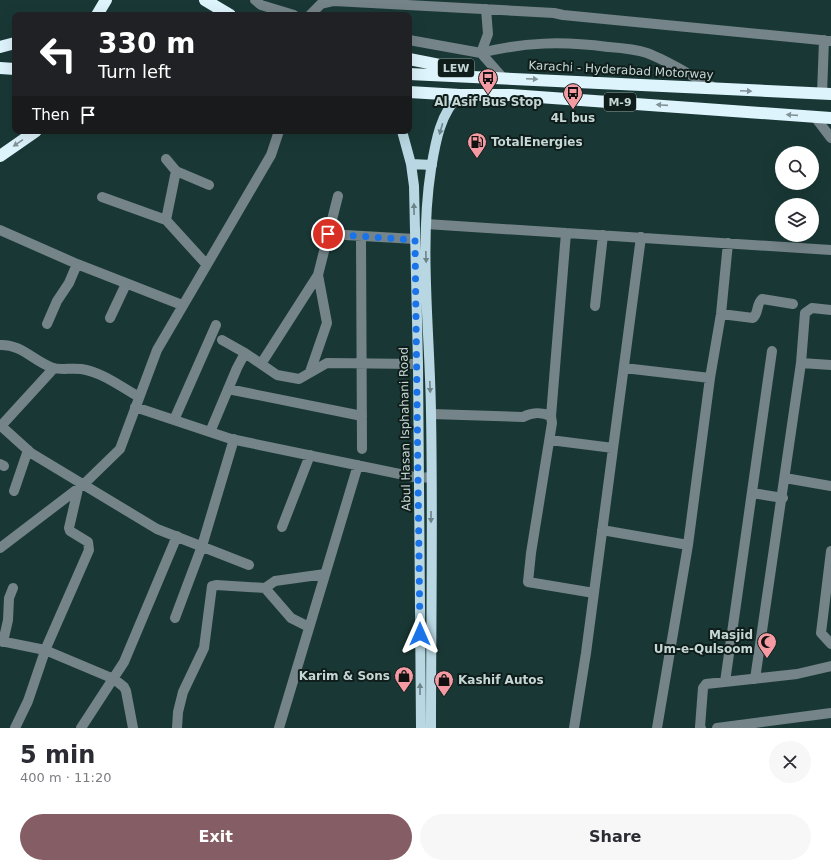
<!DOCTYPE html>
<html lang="en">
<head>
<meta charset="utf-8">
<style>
	body { margin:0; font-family:"DejaVu Sans",sans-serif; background:#f7f7f7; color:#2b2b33; height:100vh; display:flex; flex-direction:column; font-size:15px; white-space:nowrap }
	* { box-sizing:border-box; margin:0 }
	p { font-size:13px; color:#7c7c81 }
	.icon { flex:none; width:22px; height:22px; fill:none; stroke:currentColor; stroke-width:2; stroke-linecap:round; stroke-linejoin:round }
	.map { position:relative; height:728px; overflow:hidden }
	.panel { display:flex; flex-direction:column; background:#fff; flex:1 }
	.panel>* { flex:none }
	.hud { position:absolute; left:12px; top:12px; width:400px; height:122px; border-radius:8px; box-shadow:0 4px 16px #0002; background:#202124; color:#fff; overflow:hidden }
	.buttons { position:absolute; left:775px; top:146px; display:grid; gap:8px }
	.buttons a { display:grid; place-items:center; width:44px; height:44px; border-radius:50%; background:#fff; box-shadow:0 4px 16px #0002; font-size:20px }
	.pin { position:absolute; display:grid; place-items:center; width:34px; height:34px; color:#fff; margin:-17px; border:2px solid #fff; border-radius:50%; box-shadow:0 1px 4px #0007 }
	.me { position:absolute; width:44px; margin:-22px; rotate:0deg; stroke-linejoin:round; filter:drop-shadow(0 0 3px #0008) }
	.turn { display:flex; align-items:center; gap:14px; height:84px; padding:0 20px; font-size:18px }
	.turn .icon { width:52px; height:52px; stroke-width:2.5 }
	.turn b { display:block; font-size:28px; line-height:34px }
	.then { display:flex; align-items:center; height:38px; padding:0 20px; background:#0003; gap:8px; font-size:15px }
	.round { display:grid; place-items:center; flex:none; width:42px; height:42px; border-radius:21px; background:#f7f7f7 }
	.overview { display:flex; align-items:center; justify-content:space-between; height:68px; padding:0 20px }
	h1 { font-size:24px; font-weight:800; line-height:30px }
	.action { display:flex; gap:8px; margin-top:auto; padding:8px 20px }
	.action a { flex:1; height:46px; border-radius:24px; background:#855d65; color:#fff; font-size:16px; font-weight:800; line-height:46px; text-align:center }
	.action a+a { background:#f7f7f7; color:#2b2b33 }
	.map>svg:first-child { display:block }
</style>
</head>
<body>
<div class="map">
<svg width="831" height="728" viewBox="0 0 831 728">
	<rect width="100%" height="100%" fill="#193835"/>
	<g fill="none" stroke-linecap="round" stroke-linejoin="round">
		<path stroke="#758489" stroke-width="10" d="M255 0 261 5 294 15
			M310 15 321 4 334 1 554 13 563 15 831 41
			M409 40 481 53 488 34 486 9
			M503 78 481 53C525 42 562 41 608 47 621 48 635 49 647 53 671 62 692 77 715 88
			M822 94 824 40
			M815 117 831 138
			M166 159 176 171 209 185
			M102 197 166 220 206 264
			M166 220 176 171
			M426 224 831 250
			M0 230 77 264 182 305
			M566 233 551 416 552 423 531 553 528 582 594 593
			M328 234 415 239
			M361 237 362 449
			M595 306 603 235
			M721 314 753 318C759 313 756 304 762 299L793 304
			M110 318 126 284
			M47 324 57 301 69 283 77 264
			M222 340 245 353 277 375 299 379 327 363 418 364
			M0 345C22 344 33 361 53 368 61 370 72 368 81 369 102 372 121 387 139 397
			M801 363 831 365
			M261 364 318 275 338 196
			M624 368 710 378
			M310 372 327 323 318 275
			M228 389 362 416
			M135 407 231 439 419 478 431 477
			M431 414 523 417C533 412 541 412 551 416
			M174 420 216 325
			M0 425 31 453 157 529 249 565
			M0 427 54 368
			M210 432 237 368 245 353
			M550 440 613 448
			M0 464 4 466
			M785 478 831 486
			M14 491 28 450
			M752 493 783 498
			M282 527 310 455
			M602 530 688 545
			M0 548 84 484 120 449 157 350 271 155 279 131
			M831 551 821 633 831 644
			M265 588 275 581 325 574
			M175 618 202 546 234 439
			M0 641 45 650 114 679 124 687 126 691 133 728
			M3 642 8 620 9 598 13 588
			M755 679 801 363 805 313 812 308 831 310
			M725 682 772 351
			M15 728 28 701 46 648 89 550 88 542 70 531 69 528 78 489
			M81 728 124 662 177 536
			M177 728 178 712 183 692 204 648 212 586 216 585 265 588 291 618 309 627
			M279 728 358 465
			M574 728 586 653 641 237
			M657 728 688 545 710 378 721 314 728 243
			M701 728 700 727 703 688 706 684 797 674 831 666
			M717 728 831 713"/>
		<path stroke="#b8d7e2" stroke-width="10" d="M402 131 411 164 414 186 418 364 421 728
			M411 164 432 165
			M431 728C431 623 433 518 431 413 430 334 419 246 431 169 435 145 440 112 460 95"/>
		<path stroke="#def4fc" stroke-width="12" d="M205 0 230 15
			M97 15 106 0
			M0 47 15 43
			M409 59 465 70
			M0 68 15 69
			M409 74 831 94
			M409 92 460 95H511L831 118
			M0 156 36 131"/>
	</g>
	<defs><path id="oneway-solid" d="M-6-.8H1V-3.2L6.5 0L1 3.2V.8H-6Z"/></defs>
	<g fill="#819397">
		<use href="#oneway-solid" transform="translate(532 79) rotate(3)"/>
		<use href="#oneway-solid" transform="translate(746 91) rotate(2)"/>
		<use href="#oneway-solid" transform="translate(662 105) rotate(-176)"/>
		<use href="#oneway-solid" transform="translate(792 115) rotate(-176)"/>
		<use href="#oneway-solid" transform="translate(18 143) rotate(146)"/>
	</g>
	<g fill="#6c8388">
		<use href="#oneway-solid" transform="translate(441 129) rotate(106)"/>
		<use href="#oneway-solid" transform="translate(414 209) rotate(-91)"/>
		<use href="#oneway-solid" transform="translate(426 257) rotate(88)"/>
		<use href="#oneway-solid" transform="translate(430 387) rotate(88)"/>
		<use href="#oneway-solid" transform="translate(431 517) rotate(90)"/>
		<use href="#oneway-solid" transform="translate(420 689) rotate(-90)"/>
	</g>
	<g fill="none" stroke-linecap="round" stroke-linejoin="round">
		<path stroke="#1a73e8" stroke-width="7" stroke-dasharray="0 12.6" d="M328 234 415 240 420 634"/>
	</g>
	<defs>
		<g id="bus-pin" transform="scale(1)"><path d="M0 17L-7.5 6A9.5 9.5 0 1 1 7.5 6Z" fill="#f49aa3" stroke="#0f1d1b"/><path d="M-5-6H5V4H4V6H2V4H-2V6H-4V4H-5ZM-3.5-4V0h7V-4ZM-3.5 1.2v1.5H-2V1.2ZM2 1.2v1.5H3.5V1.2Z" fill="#111"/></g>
		<g id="fuel-pin" transform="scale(1)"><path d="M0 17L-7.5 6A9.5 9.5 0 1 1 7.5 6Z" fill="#f49aa3" stroke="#0f1d1b"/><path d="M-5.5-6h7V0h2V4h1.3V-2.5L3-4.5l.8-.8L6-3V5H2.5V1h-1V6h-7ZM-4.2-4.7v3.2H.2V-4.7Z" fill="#111"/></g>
		<g id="mosque-pin" transform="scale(1)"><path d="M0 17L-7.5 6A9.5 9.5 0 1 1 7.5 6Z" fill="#f49aa3" stroke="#0f1d1b"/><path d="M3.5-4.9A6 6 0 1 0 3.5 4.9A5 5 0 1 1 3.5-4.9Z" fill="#111"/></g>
		<g id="shop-pin" transform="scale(1)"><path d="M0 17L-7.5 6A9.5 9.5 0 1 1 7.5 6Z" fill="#f49aa3" stroke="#0f1d1b"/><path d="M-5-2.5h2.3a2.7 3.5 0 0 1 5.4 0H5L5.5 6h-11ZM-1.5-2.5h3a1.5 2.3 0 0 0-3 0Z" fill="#111"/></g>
	</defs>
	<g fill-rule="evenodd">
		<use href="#bus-pin" x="488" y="78"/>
		<use href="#bus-pin" x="573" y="93"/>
		<use href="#fuel-pin" x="477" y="142"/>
		<use href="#mosque-pin" x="767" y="642"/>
		<use href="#shop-pin" x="404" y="676"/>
		<use href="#shop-pin" x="444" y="680"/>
	</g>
	<g text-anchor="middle" stroke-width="4" stroke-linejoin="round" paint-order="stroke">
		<g fill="#0f1d1b" stroke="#8e9f9c" stroke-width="1">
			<rect x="438" y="59" width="36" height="18" rx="3"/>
			<rect x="604" y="93" width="32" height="18" rx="3"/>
		</g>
		<g font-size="11" font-weight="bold" fill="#c5d7d4">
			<text x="456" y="72">LEW</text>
			<text x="620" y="106">M-9</text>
		</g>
		<g font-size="12" fill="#c5d7d4" stroke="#0f1d1b">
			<text transform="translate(621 70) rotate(3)" y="4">Karachi - Hyderabad Motorway</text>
			<text transform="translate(405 429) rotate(-91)" y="4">Abul Hasan Isphahani Road</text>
		</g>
		<g font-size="12" font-weight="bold" fill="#c5d7d4" stroke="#0f1d1b">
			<text x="488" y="106">Al Asif Bus Stop</text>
			<text x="573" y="122">4L bus</text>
			<text x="491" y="146" text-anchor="start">TotalEnergies</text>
			<text x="753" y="639" text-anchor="end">Masjid<tspan x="753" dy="14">Um-e-Qulsoom</tspan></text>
			<text x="390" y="680" text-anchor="end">Karim &amp; Sons</text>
			<text x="458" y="684" text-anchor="start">Kashif Autos</text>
		</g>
	</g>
</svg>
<div class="buttons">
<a><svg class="icon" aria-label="search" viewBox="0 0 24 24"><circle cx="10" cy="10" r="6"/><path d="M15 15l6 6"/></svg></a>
<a><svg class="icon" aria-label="layers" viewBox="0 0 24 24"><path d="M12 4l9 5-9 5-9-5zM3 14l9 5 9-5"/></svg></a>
</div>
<div class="pin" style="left:328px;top:234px;background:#d93025"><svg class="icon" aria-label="arrive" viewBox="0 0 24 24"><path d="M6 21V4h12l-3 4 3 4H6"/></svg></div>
<svg class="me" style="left:420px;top:634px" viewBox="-20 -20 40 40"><path d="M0-17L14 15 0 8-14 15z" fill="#1a73e8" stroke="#fff" stroke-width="4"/></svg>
<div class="hud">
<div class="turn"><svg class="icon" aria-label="left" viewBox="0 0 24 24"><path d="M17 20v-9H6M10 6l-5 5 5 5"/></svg><div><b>330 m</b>Turn left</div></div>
<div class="then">Then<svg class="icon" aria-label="arrive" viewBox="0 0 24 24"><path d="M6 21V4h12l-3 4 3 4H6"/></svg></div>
</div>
</div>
<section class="panel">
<div class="overview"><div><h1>5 min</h1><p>400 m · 11:20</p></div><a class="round"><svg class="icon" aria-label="close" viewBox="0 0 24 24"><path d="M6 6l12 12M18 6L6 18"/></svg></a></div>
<div class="action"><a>Exit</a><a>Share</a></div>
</section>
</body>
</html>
